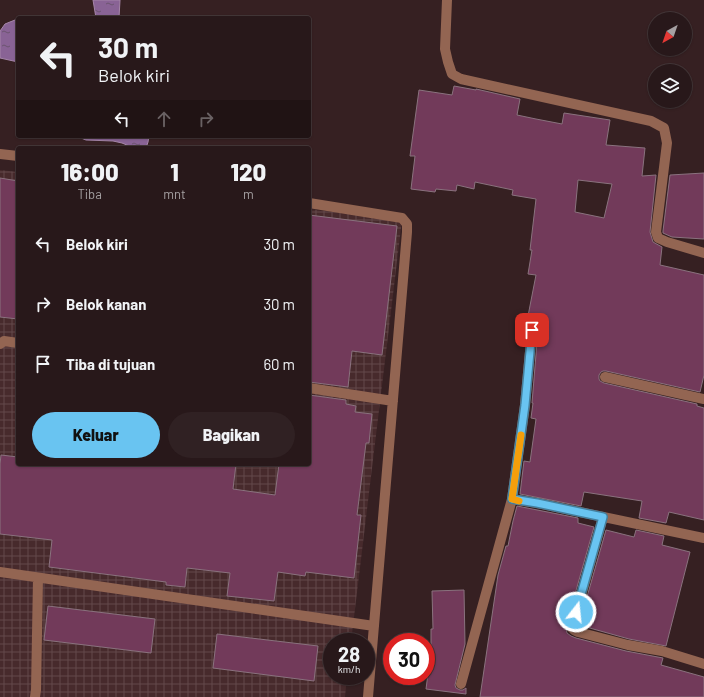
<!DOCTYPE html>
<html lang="id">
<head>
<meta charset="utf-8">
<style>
	body { margin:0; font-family:Barlow,sans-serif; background:#302123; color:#f1f3f6; height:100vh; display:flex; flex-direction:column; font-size:15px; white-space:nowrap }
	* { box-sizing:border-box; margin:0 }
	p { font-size:13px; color:#a5a0a2 }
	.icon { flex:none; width:22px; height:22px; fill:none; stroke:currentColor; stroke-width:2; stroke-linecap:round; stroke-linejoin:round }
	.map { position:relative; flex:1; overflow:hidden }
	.panel { position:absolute; left:16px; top:146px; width:295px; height:320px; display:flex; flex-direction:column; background:#28181a; border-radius:4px; box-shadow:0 1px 3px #0004,0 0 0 1px #443739 }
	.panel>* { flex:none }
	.banner { position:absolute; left:16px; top:16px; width:295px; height:122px; border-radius:4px; box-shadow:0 1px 3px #0004,0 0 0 1px #443739; background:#28181a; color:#f1f3f6; overflow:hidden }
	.needle { width:26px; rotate:220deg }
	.controls { position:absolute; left:648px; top:12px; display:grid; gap:8px }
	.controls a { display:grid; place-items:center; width:44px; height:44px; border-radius:50%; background:#28181a; box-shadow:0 1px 3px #0004,0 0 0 1px #443739; font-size:20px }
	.speed { position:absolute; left:323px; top:633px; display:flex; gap:8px; font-size:20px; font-weight:700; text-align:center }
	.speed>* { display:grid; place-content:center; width:52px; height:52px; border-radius:50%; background:#28181a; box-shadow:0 1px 3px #0004,0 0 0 1px #443739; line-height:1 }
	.speed small { font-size:10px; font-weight:400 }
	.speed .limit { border:6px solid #d22; background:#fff; color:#111 }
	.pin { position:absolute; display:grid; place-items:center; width:34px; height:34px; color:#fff; margin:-17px; border-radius:8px; box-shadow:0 2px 6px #0006 }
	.me { position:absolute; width:44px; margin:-22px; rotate:16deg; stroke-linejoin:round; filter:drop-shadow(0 0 3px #0008) }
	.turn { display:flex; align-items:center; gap:14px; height:84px; padding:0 16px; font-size:18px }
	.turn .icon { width:52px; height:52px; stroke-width:2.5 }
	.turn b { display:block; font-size:28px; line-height:34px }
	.lanes { display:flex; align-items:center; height:38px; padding:0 16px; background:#0003; justify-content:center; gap:20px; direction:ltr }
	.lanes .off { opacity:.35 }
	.eta { display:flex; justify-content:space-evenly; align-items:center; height:68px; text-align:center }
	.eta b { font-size:24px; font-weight:800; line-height:28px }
	.action { display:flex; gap:8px; margin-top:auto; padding:8px 16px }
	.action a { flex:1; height:46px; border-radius:24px; background:#69c4f1; color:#111; font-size:16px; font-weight:800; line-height:46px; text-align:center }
	.action a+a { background:#302123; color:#f1f3f6 }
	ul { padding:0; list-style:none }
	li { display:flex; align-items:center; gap:12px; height:60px; padding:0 16px }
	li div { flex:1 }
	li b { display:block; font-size:15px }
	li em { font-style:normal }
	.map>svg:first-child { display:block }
</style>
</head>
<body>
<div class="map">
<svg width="704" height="697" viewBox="0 0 704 697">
	<defs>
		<pattern id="industrial-grid" width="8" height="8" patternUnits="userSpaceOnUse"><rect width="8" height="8" fill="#472a2c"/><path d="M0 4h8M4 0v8" fill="none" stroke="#62484a"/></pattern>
		<pattern id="water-ripples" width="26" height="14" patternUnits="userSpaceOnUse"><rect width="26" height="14" fill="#896395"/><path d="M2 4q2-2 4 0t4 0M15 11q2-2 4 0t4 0" fill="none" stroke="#6b546f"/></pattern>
	</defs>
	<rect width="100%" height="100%" fill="#362022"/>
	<path fill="url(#industrial-grid)" d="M0 170 18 172V464H309V209L402 220 351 642H332V676H347L345 697H0Z"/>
	<path fill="url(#water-ripples)" stroke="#a686a9" d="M93 0H120L119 18H96Z
		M15 20H18V62L0 58V31L5 24Z
		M76 136H149L148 142 146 148H134L122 143 113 141 86 140Z"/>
	<path fill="#723a5a" stroke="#8a727e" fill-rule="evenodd" d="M454 86 476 90V89L520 99 517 115 536 119 562 124 564 113 610 120 606 145 645 148 642 176 656 175 650 232 653 242 662 247 660 265 704 275V375L700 392 606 371H603L601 372 599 375V379L600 381 604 383 697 404V406L704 408V520L669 512 666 523 639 518 642 501 584 492 581 506 520 494 524 461 530 462 536 419 531 418 533 403H532L538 330V327L536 325 537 318 528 316 536 275 528 274 532 250H530L536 199 512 195 513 190 475 182 474 189 457 185 456 191 436 189 435 192 411 189 415 156H410L419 90 452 95ZM578 180 612 184 604 218 575 212Z
		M704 173V239L672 237 663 233V231L670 175Z
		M0 178 18 181V319L0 317Z
		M309 215 397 226 382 355 352 351 348 387 309 382Z
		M309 395 346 400V404L356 406 355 412 372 414 369 443H366L357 515H361L354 578 306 572 305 576 278 572 274 601 227 596 230 573 187 568 185 587 166 585V582L49 567 52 540 0 534V464L1 455 18 457V464H236L233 489 275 495 279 464H309Z
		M517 506 578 518V523L594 527 566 626V629L567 633 571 636 576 638 626 651 663 658 661 665 704 677V697H480L498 575 506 546H508L513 521Z
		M606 530 634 537 636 530 664 536 662 545 690 552 666 646 629 639 579 625Z
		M464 590 465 644 455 685 456 688 460 690H463L466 688V694L426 689 431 651V629H433L432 591Z
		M48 606 155 619 151 653 44 640Z
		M217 634 318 646 314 681 213 668Z"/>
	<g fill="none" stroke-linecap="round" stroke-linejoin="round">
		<path stroke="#936552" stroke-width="10" d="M447 0 445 49 448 62 452 74 461 79 651 121 664 128 667 143 656 232 658 238 667 242 704 253
			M0 154 18 156
			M309 203 402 218 407 224V232L368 697
			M0 344 4 341 18 343
			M605 377 704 399
			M309 388 393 401
			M512 499 537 503 704 538
			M603 517 572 628 574 630 578 632 628 645 662 651 704 664
			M0 572 374 626
			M461 684 512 499 525 405 532 330
			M35 697 36 690 38 578"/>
	</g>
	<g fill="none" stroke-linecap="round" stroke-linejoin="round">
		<g stroke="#447f9d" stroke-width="10">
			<path id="route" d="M532 330 525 405 512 499 537 503 603 517 576 612"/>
		</g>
		<use href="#route" stroke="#69c4f1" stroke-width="7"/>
		<path stroke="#f59e0b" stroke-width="7" d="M519 501 512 499 521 435"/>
	</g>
</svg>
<div class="controls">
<a><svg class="needle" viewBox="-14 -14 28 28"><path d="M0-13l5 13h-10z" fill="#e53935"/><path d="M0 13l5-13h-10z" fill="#a5a0a2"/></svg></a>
<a><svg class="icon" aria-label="layers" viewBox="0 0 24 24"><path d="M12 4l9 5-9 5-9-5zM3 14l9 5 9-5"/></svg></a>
</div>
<div class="speed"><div>28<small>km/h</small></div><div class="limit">30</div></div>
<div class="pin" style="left:532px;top:330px;background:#d93025"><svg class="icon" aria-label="arrive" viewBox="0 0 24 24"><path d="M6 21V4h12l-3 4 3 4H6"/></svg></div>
<svg class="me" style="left:576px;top:612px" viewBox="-20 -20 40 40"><circle r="17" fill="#69c4f1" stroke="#fff" stroke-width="3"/><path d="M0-11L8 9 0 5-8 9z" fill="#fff"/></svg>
<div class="banner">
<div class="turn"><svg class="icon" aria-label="left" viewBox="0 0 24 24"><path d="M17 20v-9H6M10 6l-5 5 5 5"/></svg><div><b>30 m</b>Belok kiri</div></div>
<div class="lanes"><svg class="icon" aria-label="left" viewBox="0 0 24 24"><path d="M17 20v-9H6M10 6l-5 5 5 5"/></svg><svg class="icon off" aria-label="ahead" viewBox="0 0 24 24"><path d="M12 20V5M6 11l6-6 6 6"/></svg><svg class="icon off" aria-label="right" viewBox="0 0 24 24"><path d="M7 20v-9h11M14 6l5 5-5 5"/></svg></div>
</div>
<section class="panel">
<div class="eta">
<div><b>16:00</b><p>Tiba</p></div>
<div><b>1</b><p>mnt</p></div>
<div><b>120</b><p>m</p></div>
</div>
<ul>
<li><svg class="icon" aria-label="left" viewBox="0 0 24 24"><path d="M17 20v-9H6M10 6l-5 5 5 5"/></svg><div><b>Belok kiri</b></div><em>30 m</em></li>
<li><svg class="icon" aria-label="right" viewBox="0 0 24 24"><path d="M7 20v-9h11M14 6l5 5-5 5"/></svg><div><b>Belok kanan</b></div><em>30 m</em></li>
<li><svg class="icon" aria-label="arrive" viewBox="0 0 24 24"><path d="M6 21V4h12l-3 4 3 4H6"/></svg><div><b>Tiba di tujuan</b></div><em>60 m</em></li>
</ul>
<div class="action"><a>Keluar</a><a>Bagikan</a></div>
</section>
</div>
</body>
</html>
